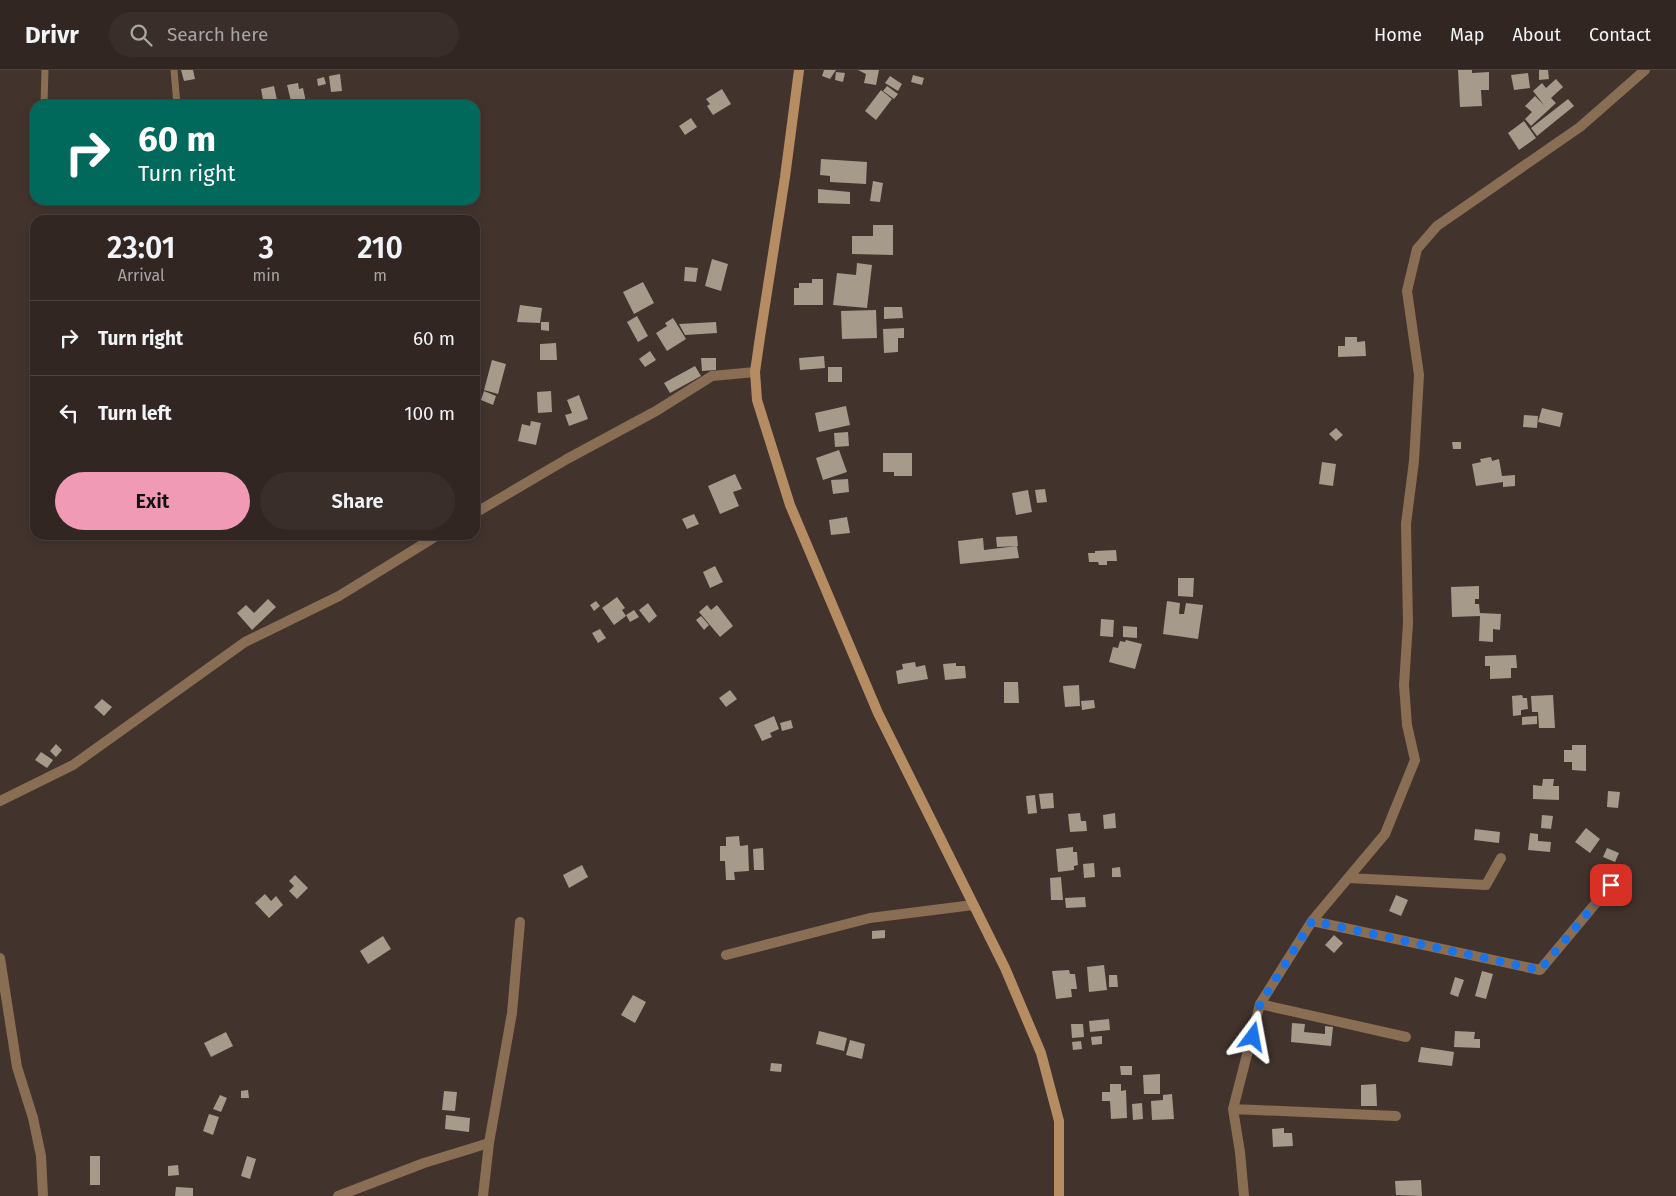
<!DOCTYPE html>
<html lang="en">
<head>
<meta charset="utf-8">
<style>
	body { margin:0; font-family:"Fira Sans",sans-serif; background:#3a2e2a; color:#f1f3f6; height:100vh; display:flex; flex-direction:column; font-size:19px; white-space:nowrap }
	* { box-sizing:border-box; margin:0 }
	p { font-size:16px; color:#a8a5a5 }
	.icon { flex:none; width:28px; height:28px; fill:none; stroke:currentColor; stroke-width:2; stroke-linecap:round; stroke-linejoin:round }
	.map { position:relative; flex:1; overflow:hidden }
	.drawer { position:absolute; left:30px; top:145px; width:450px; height:325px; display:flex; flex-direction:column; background:#322622; border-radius:15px; box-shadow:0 2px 8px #0003,0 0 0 1px #4d4340 }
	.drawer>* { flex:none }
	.top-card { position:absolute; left:30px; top:30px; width:450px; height:105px; border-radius:15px; box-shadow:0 2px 8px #0003,0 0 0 1px #4d4340; background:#00695c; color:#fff; overflow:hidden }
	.pin { position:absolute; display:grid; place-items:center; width:42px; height:42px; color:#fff; margin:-21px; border-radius:10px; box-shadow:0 2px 8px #0006 }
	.me { position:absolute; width:55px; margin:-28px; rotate:13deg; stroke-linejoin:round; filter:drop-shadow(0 0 4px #0008) }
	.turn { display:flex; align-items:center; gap:18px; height:105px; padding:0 25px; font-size:22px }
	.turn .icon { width:65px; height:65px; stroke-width:2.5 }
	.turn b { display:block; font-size:35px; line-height:42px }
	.eta { display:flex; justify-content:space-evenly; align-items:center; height:85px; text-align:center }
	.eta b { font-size:30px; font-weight:600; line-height:35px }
	.action { display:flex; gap:10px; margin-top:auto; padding:10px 25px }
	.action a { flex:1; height:58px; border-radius:30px; background:#f09ab5; color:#111; font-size:20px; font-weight:600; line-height:58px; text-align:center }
	.action a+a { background:#3a2e2a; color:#f1f3f6 }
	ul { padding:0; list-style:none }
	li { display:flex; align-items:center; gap:15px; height:75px; padding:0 25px; border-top:1px solid #4d4340 }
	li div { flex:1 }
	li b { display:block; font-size:19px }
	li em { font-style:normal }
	header { display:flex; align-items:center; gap:30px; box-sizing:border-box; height:70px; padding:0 25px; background:#322622; border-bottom:1px solid #4d4340 }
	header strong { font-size:24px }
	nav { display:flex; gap:28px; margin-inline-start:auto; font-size:18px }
	.search { width:350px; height:45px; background:#3a2e2a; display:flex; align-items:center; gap:12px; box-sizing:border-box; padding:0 18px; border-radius:28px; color:#a8a5a5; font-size:19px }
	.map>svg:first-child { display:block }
</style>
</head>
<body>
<header>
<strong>Drivr</strong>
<div class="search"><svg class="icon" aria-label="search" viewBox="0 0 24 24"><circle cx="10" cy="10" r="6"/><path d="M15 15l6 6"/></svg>Search here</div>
<nav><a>Home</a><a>Map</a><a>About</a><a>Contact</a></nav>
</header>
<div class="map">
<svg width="1676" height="1126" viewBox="0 0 1676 1126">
	<rect width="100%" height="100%" fill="#42332d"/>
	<path fill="#a69a8b" d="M181 0H193L195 9 184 11Z
		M824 0H836L830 9 822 6Z
		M858 0H879L876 15 864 13 866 4Z
		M1458 0H1472V3L1489 2V20H1481L1482 36 1460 37Z
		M1539 0H1548L1549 9 1539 10Z
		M836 2 845 3 843 12 835 10Z
		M1528 3 1530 18 1514 20 1511 5Z
		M340 4 342 21 331 22 329 6Z
		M913 5 924 8 922 15 911 12Z
		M890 6 902 14 898 21 885 13Z
		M324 7 326 14 318 16 317 9Z
		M1556 9 1563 17 1551 28 1556 33 1531 56 1525 49 1532 42 1525 36 1535 26 1544 35 1533 21 1542 13 1546 18Z
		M298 13 299 19 303 18 306 32 292 35 287 15Z
		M274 16 278 35H264L261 19Z
		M887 16 898 24 894 29 883 21Z
		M722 19 731 34 713 45 707 36 710 34 706 29Z
		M881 20 892 29 876 50 865 41Z
		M1568 29 1574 36 1537 66 1531 58Z
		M691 48 697 57 685 65 679 56Z
		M1524 51 1536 68 1519 80 1508 63Z
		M821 89 867 92 866 114 830 112V106L820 105Z
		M873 111 883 113 880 132 870 131Z
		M818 119 850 122V134L818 133Z
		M873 155H893V185L852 184V166H873Z
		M712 189 728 194 721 221 705 216Z
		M857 193 872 195 867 238 833 235 837 203 856 205Z
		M685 197 698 198 696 212 684 211Z
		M812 209H823V235H794V218H799V213H812Z
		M643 212 654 233 634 244 623 222Z
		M520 235 542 238 540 253 517 252Z
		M884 237H902L903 248 884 249Z
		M876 240 877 268 842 269 841 241Z
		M637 246 648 266 638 272 627 252Z
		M673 248 686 269 667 281 656 263 667 256 665 253Z
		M541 252H549V261L541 260Z
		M716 252 717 263 685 265 679 254Z
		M904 258V268H898V282L884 283 883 259Z
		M1345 267H1357V272L1365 271 1366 286 1338 287V276H1345Z
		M556 273 557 290H540V274Z
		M650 281 656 290 645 297 639 289Z
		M824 286 825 298 800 300 799 288Z
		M701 288H716V300L702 301Z
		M492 290 506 294 498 324 484 320Z
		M695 296 701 306 670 323 664 313Z
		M828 297H842V312H828Z
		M484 321 496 326 493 335 481 330Z
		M551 321 552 342 538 343 537 322Z
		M579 325 588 349 569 356 565 345 572 343 567 330Z
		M846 336 850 355 819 362 815 343Z
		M1542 338 1563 343 1560 357 1538 352Z
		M1524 345 1538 346 1537 358 1523 357Z
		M531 351 541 353 536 375 518 371 522 354 530 356Z
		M1336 358 1343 365 1336 371 1329 364Z
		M848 362 849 376 835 377 834 363Z
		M1452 372H1461V379H1453Z
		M839 380 847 402 823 410 816 388Z
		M883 383H912V406H894V402H883Z
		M1491 387 1492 391 1499 389 1502 406 1515 405V416L1503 417V412L1476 416 1472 394 1481 392 1480 389Z
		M1322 392 1336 394 1333 416 1319 414Z
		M735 404 742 419 733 422 739 436 720 444 708 416Z
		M848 409 849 422 833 424 831 410Z
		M1045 419 1047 432 1037 433 1035 420Z
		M1028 420 1032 442 1016 445 1012 423Z
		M694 444 699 454 687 459 682 449Z
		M847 447 850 463 831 465 829 450Z
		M1017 466 1018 476 997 477 996 467Z
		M983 468 984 480 1017 476 1019 488 960 494 958 471Z
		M1116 480 1117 491H1107V495H1099L1098 492H1089L1088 483H1095V481Z
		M715 496 723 512 710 518 703 502Z
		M1178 508H1194L1193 527 1178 526Z
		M1479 516V529H1475V534H1479L1480 543 1501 544 1500 560 1493 559V572L1479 571 1480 546 1452 547 1451 517Z
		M617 527 625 538 622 540 626 546 614 555 602 538Z
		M268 529 276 537 252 560 237 543 246 535 254 543Z
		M596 531 600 536 594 541 590 535Z
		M1167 531 1180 533 1179 544H1184L1186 533 1203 535 1198 569 1163 564Z
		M648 533 657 546 649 553 639 540Z
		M707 535 711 540 717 535 733 556 720 567 699 542Z
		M634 540 639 547 630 552 626 545Z
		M701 546 709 555 704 560 696 550Z
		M1101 549 1114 550 1113 567 1100 566Z
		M1123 556 1137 557V568L1123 567Z
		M600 559 606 568 598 573 592 563Z
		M1126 570 1142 574 1135 599 1109 592 1113 577 1118 578 1120 571 1125 572Z
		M1516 585 1517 598H1511V608L1490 609V596H1485V586Z
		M915 592 916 597 925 595 928 609 898 614 896 601 903 599 902 594Z
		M956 593V596H965L966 608 945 610 943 594Z
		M1004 612H1018L1019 633H1004Z
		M1079 615 1080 636 1065 637 1063 616Z
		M730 620 737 629 726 637 719 628Z
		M1522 625 1523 628H1527L1528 639 1521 640V645L1513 646 1512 626Z
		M1553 625 1555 658H1539L1538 642H1532L1531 626Z
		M102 629 112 637 104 646 94 637Z
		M1094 630 1095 638 1082 640 1081 631Z
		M774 646 779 659 770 663 772 667 762 671 754 655Z
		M1537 646V654L1522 655V647Z
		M791 650 793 658 782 661 780 653Z
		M56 674 62 680 56 687 50 681Z
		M1572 675H1586V701L1572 700V692H1564V680H1572Z
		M41 682 53 690 47 698 35 690Z
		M1543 709H1554L1553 716H1559V730L1533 729V715L1542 716Z
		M1608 721 1620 722 1618 738 1607 737Z
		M1053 723 1054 738 1041 739 1039 724Z
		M1035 725 1037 743 1028 744 1026 726Z
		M1080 743 1081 751H1086L1087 761 1070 762 1068 744Z
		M1115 743 1116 758 1104 759 1103 745Z
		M1542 745 1553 746 1551 759 1541 758Z
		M1586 758 1600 769 1590 783 1575 772Z
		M1475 759 1500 762 1499 773 1474 770Z
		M1530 763 1538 764V771L1551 772 1550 782 1528 780Z
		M739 766 740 776 748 775 749 801 734 802 735 810H726L725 791H720V776H726V767Z
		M1073 777V782H1077L1078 795 1074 796V800L1058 802 1056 779Z
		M763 778 764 800H754L753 779Z
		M1607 778 1619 783 1615 792 1603 787Z
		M1094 793 1095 807 1084 808 1083 794Z
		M582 795 588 807 569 818 563 805Z
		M1120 797 1121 807H1112V798Z
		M295 805 308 818 297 829 289 821 294 816 289 811Z
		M1061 807 1063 830H1051L1050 808Z
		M265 824 271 831 276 826 283 835 269 848 255 833Z
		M1396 825 1408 830 1401 846 1389 841Z
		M1085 827 1086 837 1066 838 1065 828Z
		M885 860V868L872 869V861Z
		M1334 865 1343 873 1334 883 1325 875Z
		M383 866 391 879 368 894 360 881Z
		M1104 895 1107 920 1089 922 1087 897Z
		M1069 900 1070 904H1075L1077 919H1071L1072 927 1056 929 1052 901Z
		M1482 901 1493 904 1486 929 1475 926Z
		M1109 905H1117L1118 917H1109Z
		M1455 907 1464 910 1458 927 1450 924Z
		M633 925 646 932 635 953 621 945Z
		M1109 949 1110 960 1090 962 1089 951Z
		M1292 953 1305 954 1304 962 1325 964V956L1333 957 1331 976 1291 972Z
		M1071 954H1083L1084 967 1072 968Z
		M819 961 847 968 844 981 816 974Z
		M1455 961 1475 962 1474 969H1480V978L1454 977Z
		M226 962 233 976 211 987 204 973Z
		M1102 966V974L1092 975 1091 967Z
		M850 970 865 974 862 989 846 985Z
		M1081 971 1082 979 1073 980 1072 972Z
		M1421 977 1454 982 1452 996 1418 992Z
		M771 993 782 994 781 1002 770 1001Z
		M1120 996H1132V1005H1121Z
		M1160 1004V1024H1144L1143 1005Z
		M1110 1014H1121V1021L1126 1020 1127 1048 1111 1049 1110 1031H1102V1022H1110Z
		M1376 1014 1377 1036H1361V1015Z
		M248 1020 249 1028H241V1021Z
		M444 1021 457 1022 455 1041 442 1040Z
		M1172 1024 1174 1049 1152 1050 1151 1031 1163 1030V1025Z
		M220 1025 227 1028 221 1042 213 1039Z
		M1142 1033 1143 1049 1133 1050 1132 1034Z
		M209 1044 219 1047 213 1065 203 1061Z
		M446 1045 470 1048 469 1062 445 1059Z
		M1284 1058V1063H1292L1293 1076 1273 1077 1272 1059Z
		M90 1086H100V1115H90Z
		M247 1086 256 1089 250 1109 241 1106Z
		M178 1095 179 1105 168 1106V1096Z
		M1421 1110 1422 1126 1396 1125 1395 1111Z
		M176 1117 193 1118V1126H175Z"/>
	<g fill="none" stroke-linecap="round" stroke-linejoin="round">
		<path stroke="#896e54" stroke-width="7" d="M174 0 177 35
			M44 35 45 0"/>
		<path stroke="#896e54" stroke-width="10" d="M475 443 567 389 656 341 712 306 755 302
			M0 731 73 695 245 572 339 526 438 465
			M1348 808 1486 815 1501 788
			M1312 851 1540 900 1611 815
			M726 885 870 848 973 835
			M0 888 17 997 33 1048 41 1086 43 1126
			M1260 934 1406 967
			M1233 1039 1396 1046
			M338 1126 424 1093 489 1073
			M483 1126 489 1073 512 943 520 852
			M1244 1126 1240 1082 1233 1039 1260 934 1312 851 1385 764 1415 690 1407 655 1404 615 1408 553 1406 454 1414 391 1419 305 1407 221 1417 179 1437 156 1580 57 1645 0"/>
		<path stroke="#b68d63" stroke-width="10" d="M799 0 785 107 760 267 755 302 757 330 790 435 878 643 1005 898 1041 983 1059 1051V1126"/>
	</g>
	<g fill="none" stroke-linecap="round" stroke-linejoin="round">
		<path stroke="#1a73e8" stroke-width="9" stroke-dasharray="0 16.2" d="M1253 967 1260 934 1312 851 1540 900 1611 815"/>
	</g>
</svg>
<div class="pin" style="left:1611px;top:815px;background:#d93025"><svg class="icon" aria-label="arrive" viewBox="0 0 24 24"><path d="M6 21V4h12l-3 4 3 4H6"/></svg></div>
<svg class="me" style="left:1253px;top:967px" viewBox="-20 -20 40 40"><path d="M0-17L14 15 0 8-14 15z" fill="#1a73e8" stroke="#fff" stroke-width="4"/></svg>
<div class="top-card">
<div class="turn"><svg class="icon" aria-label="right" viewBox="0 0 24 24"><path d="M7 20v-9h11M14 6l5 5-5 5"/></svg><div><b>60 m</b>Turn right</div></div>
</div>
<section class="drawer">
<div class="eta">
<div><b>23:01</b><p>Arrival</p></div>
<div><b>3</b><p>min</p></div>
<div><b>210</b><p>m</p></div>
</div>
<ul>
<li><svg class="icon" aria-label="right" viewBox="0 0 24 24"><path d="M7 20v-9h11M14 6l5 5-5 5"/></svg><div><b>Turn right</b></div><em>60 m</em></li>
<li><svg class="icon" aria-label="left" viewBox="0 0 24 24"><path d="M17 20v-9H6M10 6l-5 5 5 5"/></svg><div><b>Turn left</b></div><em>100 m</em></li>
</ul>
<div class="action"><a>Exit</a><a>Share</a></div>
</section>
</div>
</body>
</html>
